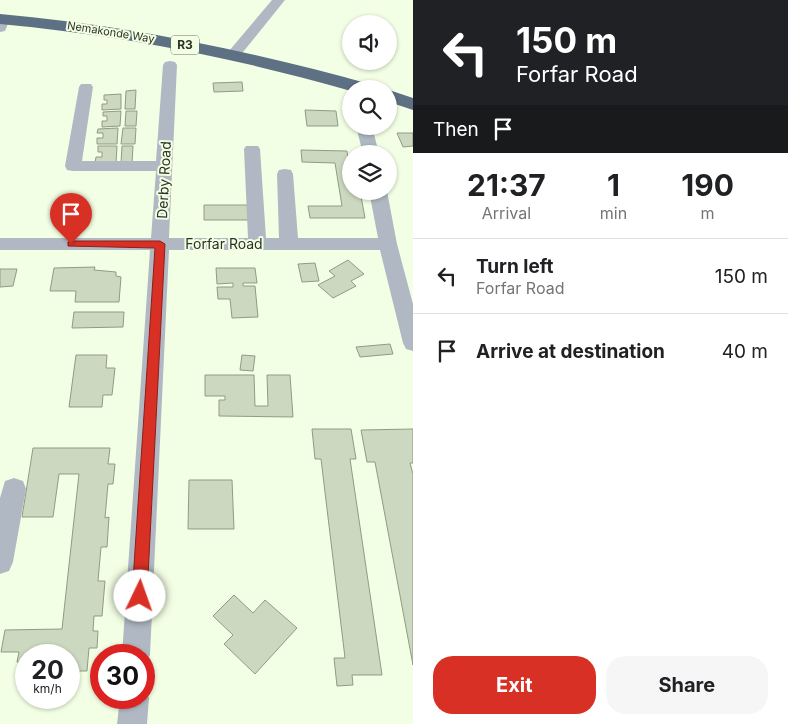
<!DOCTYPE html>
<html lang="en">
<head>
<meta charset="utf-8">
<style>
	body { margin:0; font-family:Inter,sans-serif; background:#f6f6f6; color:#202124; height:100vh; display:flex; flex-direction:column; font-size:19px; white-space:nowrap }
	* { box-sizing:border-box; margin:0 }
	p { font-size:16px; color:#757577 }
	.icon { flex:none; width:28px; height:28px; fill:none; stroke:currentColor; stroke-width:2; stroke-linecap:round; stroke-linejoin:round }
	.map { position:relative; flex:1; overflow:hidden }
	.details { display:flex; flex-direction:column; background:#fff; width:375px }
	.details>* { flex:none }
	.guide { background:#202124; color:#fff; overflow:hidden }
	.controls { position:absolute; left:342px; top:15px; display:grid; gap:10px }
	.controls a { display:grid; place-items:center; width:55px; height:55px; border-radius:50%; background:#fff; box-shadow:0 1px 4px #0004; font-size:25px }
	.speed { position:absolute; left:15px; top:644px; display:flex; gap:10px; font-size:25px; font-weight:700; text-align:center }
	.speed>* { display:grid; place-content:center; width:65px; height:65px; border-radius:50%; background:#fff; box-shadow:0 1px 4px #0004; line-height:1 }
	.speed small { font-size:12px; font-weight:400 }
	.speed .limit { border:8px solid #d22; background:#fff; color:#111 }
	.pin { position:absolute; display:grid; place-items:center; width:42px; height:42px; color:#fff; margin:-51px -21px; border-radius:50% 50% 50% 0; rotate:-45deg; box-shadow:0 0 5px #0007 }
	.pin .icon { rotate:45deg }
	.me { position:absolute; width:55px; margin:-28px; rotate:3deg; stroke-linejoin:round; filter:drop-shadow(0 0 4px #0008) }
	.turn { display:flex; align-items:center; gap:18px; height:105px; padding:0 20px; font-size:22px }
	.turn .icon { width:65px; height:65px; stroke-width:2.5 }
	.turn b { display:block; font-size:35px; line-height:42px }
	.then { display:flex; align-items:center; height:48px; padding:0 20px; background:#0003; gap:10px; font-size:19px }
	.eta { display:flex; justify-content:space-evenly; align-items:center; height:85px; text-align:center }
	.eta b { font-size:30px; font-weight:700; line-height:35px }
	.button { display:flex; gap:10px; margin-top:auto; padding:10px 20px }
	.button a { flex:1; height:58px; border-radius:20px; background:#d93025; color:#fff; font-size:20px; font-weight:700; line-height:58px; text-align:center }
	.button a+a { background:#f6f6f6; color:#202124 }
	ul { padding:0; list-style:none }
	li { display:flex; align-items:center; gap:15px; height:75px; padding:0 20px; border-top:1px solid #e0e0e0 }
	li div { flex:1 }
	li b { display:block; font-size:19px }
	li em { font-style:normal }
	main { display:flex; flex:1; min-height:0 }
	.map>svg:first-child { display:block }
</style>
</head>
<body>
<main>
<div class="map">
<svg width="413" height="724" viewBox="0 0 413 724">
	<rect width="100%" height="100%" fill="#f3ffe4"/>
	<path fill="#ccd8bf" stroke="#909b83" d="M242 82 243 91 214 92 213 83Z
		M136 90 135 109H125L126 91Z
		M121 94V109L102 110V104H107V100H104V95Z
		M305 110 336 111 338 126H307Z
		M121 111 120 126 102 127V121H107V116H103V112Z
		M126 111H137L136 126H125Z
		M118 128 117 144H97V138H103V133H97L98 129Z
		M123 128H136L135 144H121Z
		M397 133H413V146L403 147Z
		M98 146H117L116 163H95L96 157H102V152H98Z
		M122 146H133L132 163H121Z
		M301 150 347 151 348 159H351V191H360L365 218H310L308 206H342L335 163 302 162Z
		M204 205H249L250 220H204Z
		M348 260 364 274 351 281 356 286 333 298 318 285 335 276 329 271Z
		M315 263 319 281 302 282 298 264Z
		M95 267 94 270 116 272V276L121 277 119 302H75L76 291H50L54 268Z
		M216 268H255L257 283H243V286H255L258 317 232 318 230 299H218L217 287H233V283L217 284Z
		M0 269H17L13 286 0 287Z
		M74 312H124L123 327 72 328Z
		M390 344 393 354 360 357 356 347Z
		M76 355H107L106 368H115L112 395H103L102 407H69Z
		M242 355 255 356 253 371 240 370Z
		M205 375H254L255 406H268L267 375H290L293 417 219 416V400H225V396H205Z
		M312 429H351L356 459H350L382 675H352L353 685 337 686 334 658H345L321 459H315Z
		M413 429V463H410L413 474V665L375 462H367L361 430Z
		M33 448H110L108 464H115L113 484H108L105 518 109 517 107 547H101L98 581H105L102 616H94L93 631H98L97 648H89L87 671H69V655H60V651H32V655H26V662H17L19 652H1L5 630 62 629 79 474H59L53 517H22Z
		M189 480H232L234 529H188Z
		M234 595 253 613 265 600 297 628 255 674 224 644 233 635 213 616Z"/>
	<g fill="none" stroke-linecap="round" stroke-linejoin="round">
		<path fill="#b0b9c3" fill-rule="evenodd" d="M272 0H285L239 57H229L227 54 229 51Z
			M3 15 10 19 5 31 0 32V16Z
			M170 61 175 62 177 65 169 238H248L244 149 246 146H258L260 149 266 238H279L277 174 279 170 285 169 291 170 293 174 298 238H378L369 191H387L397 244 413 304V351L406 349 403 343 380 250H169L150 655 144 666V655H122L150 250H0V238H151L156 171H73L67 170 65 166 79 87 81 84H91L93 87 82 161H156L163 65 165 62Z
			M356 126H372L379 154H363Z
			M14 478 23 481 26 489 13 562 9 571 0 574V498L5 481Z
			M144 687 149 698 147 724H117L120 698H144Z"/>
		<path fill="#5e7083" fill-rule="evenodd" d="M0 14C127 25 250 51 373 85L375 89H351V91C236 58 120 35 0 24Z
			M389 90 413 98V110L389 102Z"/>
	</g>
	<path fill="#d93025" stroke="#8d1f18" d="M71 241H160L165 244 147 596 145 601 140 603 135 601 132 596 155 248 68 246V242Z"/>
	<g text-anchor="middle" stroke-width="4" stroke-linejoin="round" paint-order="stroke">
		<g font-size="11" fill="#2c3127" stroke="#f3ffe4">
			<text transform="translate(111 32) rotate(9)" y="4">Nemakonde Way</text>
		</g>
		<rect fill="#f3ffe4" stroke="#686f60" stroke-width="1" x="171" y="35.5" width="28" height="19" rx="4"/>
		<g font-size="12" font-weight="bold" fill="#2c3127">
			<text x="185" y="49">R3</text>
		</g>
		<g font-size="14" fill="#2c3127" stroke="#f3ffe4">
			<text transform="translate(164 180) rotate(-87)" y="5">Derby Road</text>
			<text x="224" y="249">Forfar Road</text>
		</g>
	</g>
</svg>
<div class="controls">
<a><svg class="icon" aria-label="sound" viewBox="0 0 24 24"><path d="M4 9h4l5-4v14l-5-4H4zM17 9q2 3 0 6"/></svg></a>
<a><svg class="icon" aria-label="search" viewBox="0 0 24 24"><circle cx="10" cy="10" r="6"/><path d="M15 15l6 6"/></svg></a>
<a><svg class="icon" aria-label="layers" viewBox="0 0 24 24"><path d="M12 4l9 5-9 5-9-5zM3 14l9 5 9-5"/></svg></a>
</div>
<div class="speed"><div>20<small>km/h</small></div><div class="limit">30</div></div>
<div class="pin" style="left:71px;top:244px;background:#d93025"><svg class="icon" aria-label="arrive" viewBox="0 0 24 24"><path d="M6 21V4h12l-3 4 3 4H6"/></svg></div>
<svg class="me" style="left:140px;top:596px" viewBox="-20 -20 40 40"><circle r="19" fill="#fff"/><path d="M0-13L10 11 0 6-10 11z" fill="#d93025"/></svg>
</div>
<section class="details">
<div class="guide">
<div class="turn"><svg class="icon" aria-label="left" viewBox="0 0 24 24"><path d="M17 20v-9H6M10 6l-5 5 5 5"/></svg><div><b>150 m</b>Forfar Road</div></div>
<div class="then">Then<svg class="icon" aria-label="arrive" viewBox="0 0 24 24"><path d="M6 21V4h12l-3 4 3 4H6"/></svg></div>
</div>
<div class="eta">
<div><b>21:37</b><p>Arrival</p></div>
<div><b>1</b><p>min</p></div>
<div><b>190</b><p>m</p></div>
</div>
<ul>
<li><svg class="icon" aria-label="left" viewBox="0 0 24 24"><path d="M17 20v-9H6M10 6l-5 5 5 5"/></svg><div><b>Turn left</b><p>Forfar Road</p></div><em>150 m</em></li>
<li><svg class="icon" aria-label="arrive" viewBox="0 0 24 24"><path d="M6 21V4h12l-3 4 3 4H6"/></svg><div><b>Arrive at destination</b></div><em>40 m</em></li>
</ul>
<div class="button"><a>Exit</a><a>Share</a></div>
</section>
</main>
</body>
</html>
